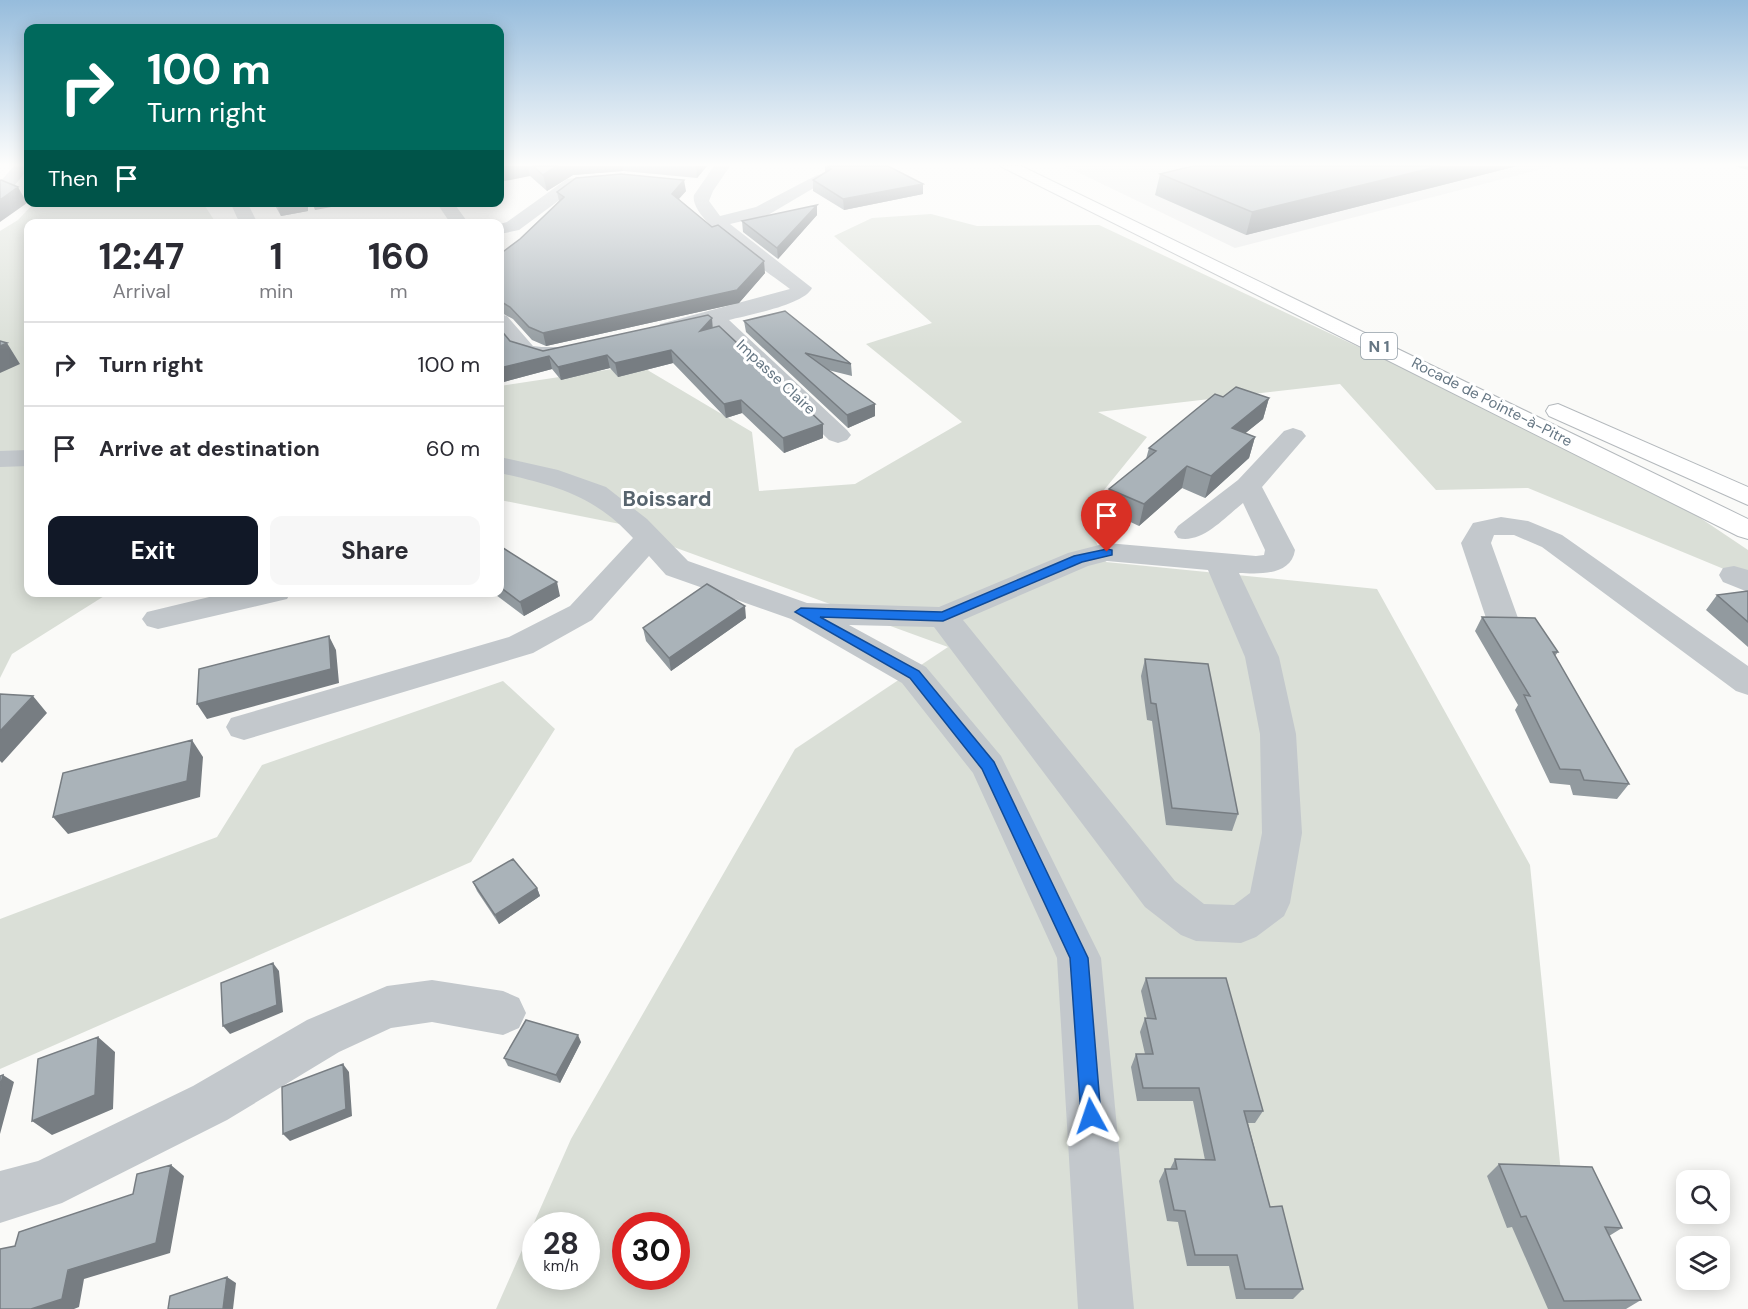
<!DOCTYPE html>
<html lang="en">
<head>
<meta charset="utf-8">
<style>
	body { margin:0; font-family:"DM Sans",sans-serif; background:#f7f7f7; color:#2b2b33; height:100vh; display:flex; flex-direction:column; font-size:22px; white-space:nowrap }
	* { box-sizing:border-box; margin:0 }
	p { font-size:20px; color:#7c7c81 }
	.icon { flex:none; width:33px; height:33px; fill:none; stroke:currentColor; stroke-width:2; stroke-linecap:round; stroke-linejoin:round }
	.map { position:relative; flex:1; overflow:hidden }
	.details { position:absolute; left:24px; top:219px; width:480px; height:378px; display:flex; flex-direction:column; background:#fff; border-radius:12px; box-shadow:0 3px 15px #0003 }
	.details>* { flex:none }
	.top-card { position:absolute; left:24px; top:24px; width:480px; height:183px; border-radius:12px; box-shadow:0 3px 15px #0003; background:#00695c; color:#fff; overflow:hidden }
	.buttons { position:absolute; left:1676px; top:1170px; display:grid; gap:12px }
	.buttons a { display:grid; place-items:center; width:54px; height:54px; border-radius:12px; background:#fff; box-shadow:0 3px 15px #0003; font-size:30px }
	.speed { position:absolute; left:522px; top:1212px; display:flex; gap:12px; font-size:30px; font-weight:700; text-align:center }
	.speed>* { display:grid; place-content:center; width:78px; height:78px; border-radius:50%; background:#fff; box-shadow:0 3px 15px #0003; line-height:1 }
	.speed small { font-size:15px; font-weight:400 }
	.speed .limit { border:9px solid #d22; background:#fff; color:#111 }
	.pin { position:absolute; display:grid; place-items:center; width:51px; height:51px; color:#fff; margin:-62px -26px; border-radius:50% 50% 50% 0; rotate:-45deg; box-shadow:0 0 6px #0007 }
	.pin .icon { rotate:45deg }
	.me { position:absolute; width:66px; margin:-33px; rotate:355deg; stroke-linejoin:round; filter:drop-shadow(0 0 4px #0008) }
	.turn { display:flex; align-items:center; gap:21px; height:126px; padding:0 24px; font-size:27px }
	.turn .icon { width:78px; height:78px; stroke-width:2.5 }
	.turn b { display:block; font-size:42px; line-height:51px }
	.then { display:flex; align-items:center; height:57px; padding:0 24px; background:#0003; gap:12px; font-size:22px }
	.eta { display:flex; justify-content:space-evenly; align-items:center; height:102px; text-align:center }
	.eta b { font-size:36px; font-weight:700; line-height:42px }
	.primary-button { display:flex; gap:12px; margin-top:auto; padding:12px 24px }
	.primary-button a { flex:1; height:69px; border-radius:12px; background:#111827; color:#fff; font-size:24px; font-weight:700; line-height:69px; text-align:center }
	.primary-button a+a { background:#f7f7f7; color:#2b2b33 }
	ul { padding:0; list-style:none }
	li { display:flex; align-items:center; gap:18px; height:84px; padding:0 24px; border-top:2px solid #e1e1e2 }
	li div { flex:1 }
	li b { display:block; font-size:22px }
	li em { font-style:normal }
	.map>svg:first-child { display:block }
</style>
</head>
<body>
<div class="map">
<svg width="1748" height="1309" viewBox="0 0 1748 1309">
	<rect width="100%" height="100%" fill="#fafaf8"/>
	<path fill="#e8e9e9" d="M1065 166H1553L1235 248Z"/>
	<path fill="#dadfd7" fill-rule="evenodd" d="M34 203H203L216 223 28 224V592L109 593 12 654 0 678V231L18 220Z
		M931 214 977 226 1099 225 1648 483 1748 550V579L1528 488 1436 490 1340 384 1098 412 1147 437 1083 516 1106 562 1377 589 1530 865 1573 1292 1577 1309H496L571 1139 795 749 948 647 649 538 640 528 500 500V386L639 365 752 432 759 491 855 484 962 422 866 344 932 323 834 236 872 218ZM536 1226H586V1276H536ZM626 1226H676V1276H626Z
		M503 681 555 729 471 862 0 1069V919L217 837 262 765Z"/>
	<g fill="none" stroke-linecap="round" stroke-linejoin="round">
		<g stroke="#b4b9bd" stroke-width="2">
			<path id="highway" d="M1000 166H1021L1748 519V539L1738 536Z
				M1558 404 1748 487V505L1549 416 1546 411 1549 406Z"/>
		</g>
		<path fill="#c3c8cc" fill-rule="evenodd" d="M14 166H28V169L6 196 0 197V182Z
			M714 166H730L713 191 709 201 720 216 756 207 815 176 821 174 829 179 768 215 730 224 812 288C804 305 748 315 729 320L847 430 851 435 847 440 838 443 829 440 710 325 668 335 660 334 657 329 660 324 790 289C771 274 688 220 694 195Z
			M599 175 605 177 607 180 605 183 577 187 519 230 500 234V224L507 222 567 179Z
			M230 202H247L258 224H240Z
			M436 202H453L469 224H451Z
			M500 314 507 316 533 346C545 348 556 346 567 348L570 353 567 358 546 362 518 357 500 333Z
			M1293 428 1302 431 1306 436 1262 487 1295 550C1291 576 1259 574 1239 573L1279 657 1296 734 1302 833 1290 903 1284 916 1256 937 1241 943 1196 941 1181 935 1145 907 934 627 849 625 926 667 1001 756 1101 958 1134 1309H1078L1057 958 973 773 902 683 791 619 666 575 649 556 592 620 533 653 244 740 231 736 226 727 231 718 509 637 570 606 633 538C594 495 553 485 500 473V457L558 470 606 487 647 519 688 561 807 603 939 607 1068 553 1107 543 1256 556 1264 555 1265 550 1243 503C1224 518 1202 544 1178 538L1174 532 1178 526 1238 480 1284 431ZM1107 561 1208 570 1245 657 1260 734 1262 833 1250 893 1234 905 1204 904 1175 881 963 620 1088 566Z
			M28 450V466L0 467V451Z
			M1501 517 1528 521 1562 535 1748 666V695L1736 691 1542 547 1514 535H1494L1491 543 1518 618 1513 625 1502 628 1491 625 1486 618 1461 543 1473 523Z
			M1734 566 1748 570V592L1723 582 1719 575 1723 568Z
			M230 592H291L287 599 158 629 147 626 142 619 147 612Z
			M432 980 503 991 519 998 526 1013 519 1028 503 1035 432 1022 391 1028 339 1052 227 1120 62 1203 0 1223V1171L38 1161 193 1086 307 1020 387 986Z"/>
		<use href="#highway" fill="#fff" fill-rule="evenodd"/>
	</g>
	<path fill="#929a9f" d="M500 166H707L697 178 623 171 573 175 547 191 530 176Z
		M825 166H888L923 184V194L844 210 813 191V180L825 173Z
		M1194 166H1517L1246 235 1155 195 1160 174Z
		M1735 166H1748V170Z
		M686 191 679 199 765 273 739 303 546 346 532 340 513 319 500 312V254L520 239 559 201 557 192Z
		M273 202H308V211L281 216Z
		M817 205V215L778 259 743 232 742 221Z
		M744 321 851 364 852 376 828 370 875 416 848 428 746 332Z
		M713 327 823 438 784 453 742 413 726 418 673 363 618 377 610 368 561 380 552 369 500 383V329L510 341 543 351Z
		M1223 397 1269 398 1263 419 1245 433 1255 437 1249 458 1205 498 1182 488 1139 526 1105 510 1109 489 1146 459 1149 448Z
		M500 546 560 596 524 616 492 592H500Z
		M1748 591V647L1706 610 1717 595Z
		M1482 617 1558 652 1555 656 1629 784 1617 799 1573 795 1570 785 1550 783 1515 710 1518 705 1475 631Z
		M746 618 671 671 646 641 643 628Z
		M1145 659 1238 814 1232 831 1166 825 1152 721 1147 720 1141 676Z
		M473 882 537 888 540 896 499 924 477 891Z
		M1146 978 1263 1111 1255 1123H1248L1270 1207 1303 1289 1293 1299H1236L1229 1266H1187L1178 1222 1167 1221 1159 1181 1165 1169H1170L1175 1159 1205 1160 1193 1101H1137L1131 1067 1136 1054H1145L1140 1032 1145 1018H1147L1141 991Z
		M581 1042 560 1083 508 1066 504 1058Z
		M1499 1164 1622 1228 1609 1236 1641 1300 1626 1309H1548L1512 1227 1507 1228 1487 1176Z"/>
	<path fill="#777d82" d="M500 166H528L530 176 500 182Z
		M557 166H622L623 171 573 175 547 191 543 175Z
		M696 166H707L697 178Z
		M1440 166H1517L1246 235 1252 212Z
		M684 180 686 191 673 205 672 194Z
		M923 184V194L844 210 843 199Z
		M18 187 27 203 0 222V200Z
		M276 202H308V211L281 216Z
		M312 202H359L315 210Z
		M817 205V215L778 259 777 248Z
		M764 261 765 273 739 303 546 346 543 333Z
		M712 318 713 331H700Z
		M7 343 20 364 0 373V346Z
		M671 350 673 363 618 377 615 363Z
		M607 355 610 368 561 380 558 367Z
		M549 356 552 369 500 383V368Z
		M1269 398 1263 419 1226 449 1232 428Z
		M741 400 742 413 726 418 724 404Z
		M875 404V416L848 428 847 415Z
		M823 424V438L784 453 783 438Z
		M1255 437 1249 458 1205 498 1211 476Z
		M1187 466 1182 488 1139 526 1144 504Z
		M557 582 560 596 524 616 520 602Z
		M745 606 746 618 671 671 669 658Z
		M329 636 336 650 339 683 207 719 197 704Z
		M33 696 47 713 2 763 0 761V731Z
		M192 740 203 757 200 797 68 834 53 817Z
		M537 888 540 896 499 924 495 915Z
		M273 963 279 971 283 1012 230 1034 223 1026Z
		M578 1035 581 1042 560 1083 556 1075Z
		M98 1037 115 1052 113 1109 52 1135 32 1121Z
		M343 1064 349 1072 352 1116 290 1141 283 1134Z
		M3 1075 14 1082 0 1134V1088Z
		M171 1165 184 1176 170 1253 84 1279 79 1307 74 1309H31Z
		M227 1277 236 1283 233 1309H223Z"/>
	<path fill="#aab3b9" stroke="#777d82" stroke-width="1.5" d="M533 166H557L543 175Z
		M828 166H888L923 184 843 199 813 180 831 169Z
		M1193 166H1440L1252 212 1160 174Z
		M621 174 684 180 672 194 712 227 718 225 764 261 737 290 543 333 529 327 510 307 500 301V254L520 239 564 197 557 192 576 178Z
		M1 180 18 187 0 200V181Z
		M817 205 777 248 742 221Z
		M785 311 851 364 805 353 875 404 847 415 744 321Z
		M708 315 712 318 700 331 719 326 823 424 783 438 741 400 724 404 671 350 615 363 607 355 558 367 549 356 500 368V329L510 341 543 351Z
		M0 341 7 343 0 346Z
		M1236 387 1269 398 1232 428 1255 437 1211 476 1187 466 1144 504 1109 489 1156 451 1149 448 1215 394 1223 397Z
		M500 546 557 582 520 602 500 587Z
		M707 584 745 606 669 658 643 628Z
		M1748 591V622L1717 595Z
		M1482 617 1535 618 1558 652H1553L1629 784 1584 780 1580 770 1560 769 1524 695 1530 696Z
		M329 636 331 669 197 704 199 669Z
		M1145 659 1208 664 1238 814 1172 808 1156 704 1151 703Z
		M0 694 33 696 0 731Z
		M192 740 187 781 53 817 63 773Z
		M513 859 537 888 495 915 473 882Z
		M273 963 277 1005 223 1026 221 983Z
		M1146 978H1226L1263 1111H1244L1270 1207 1282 1206 1303 1289H1245L1237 1255H1195L1185 1211 1174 1210 1165 1169H1177L1175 1159 1215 1160 1199 1088H1143L1136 1054H1153L1145 1018 1156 1019Z
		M526 1020 578 1035 556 1075 504 1058Z
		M98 1037 95 1095 32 1121 38 1059Z
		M343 1064 346 1109 283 1134 282 1087Z
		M3 1075 0 1088V1076Z
		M1499 1164 1592 1167 1622 1228 1605 1227 1641 1300 1564 1301 1526 1216 1521 1217Z
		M171 1165 156 1243 68 1270 62 1299 31 1309H0V1249L15 1246 19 1232 133 1194 137 1174Z
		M227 1277 223 1309H168L170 1296Z"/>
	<linearGradient id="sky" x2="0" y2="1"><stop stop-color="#96bcdc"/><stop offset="0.47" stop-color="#fdfdfc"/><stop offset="1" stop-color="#fdfdfc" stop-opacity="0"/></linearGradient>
	<rect width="1748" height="350" fill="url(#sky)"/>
	<path fill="#1a73e8" stroke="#114b97" stroke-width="1.5" d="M1107 549 1112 550V555L1082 562 943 621 820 617 919 671 994 762 1088 958 1101 1116 1098 1123 1091 1126 1084 1123 1081 1116 1070 958 982 769 910 678 795 612 801 608 942 612 1074 556Z"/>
	<g text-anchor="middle" stroke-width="6" stroke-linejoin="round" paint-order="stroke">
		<g font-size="15" fill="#657683" stroke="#fff">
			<text transform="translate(776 377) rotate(43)" y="5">Impasse Claire</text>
			<text transform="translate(1492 402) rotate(27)" y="5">Rocade de Pointe-à-Pitre</text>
		</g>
		<rect fill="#fff" stroke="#939fa8" stroke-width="1.5" x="1361" y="333" width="36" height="26" rx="4.5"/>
		<g font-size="16" font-weight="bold" fill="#657683">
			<text x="1379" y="352">N 1</text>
		</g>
		<g font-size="21" font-weight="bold" fill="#57646e" stroke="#fff">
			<text x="667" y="506">Boissard</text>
		</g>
	</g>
</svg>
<div class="buttons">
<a><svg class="icon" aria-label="search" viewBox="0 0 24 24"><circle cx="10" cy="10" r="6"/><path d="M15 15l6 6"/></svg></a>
<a><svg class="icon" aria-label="layers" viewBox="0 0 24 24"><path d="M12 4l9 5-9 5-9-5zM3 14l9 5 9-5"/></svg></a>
</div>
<div class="speed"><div>28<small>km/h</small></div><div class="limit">30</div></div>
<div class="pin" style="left:1107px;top:552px;background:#d93025"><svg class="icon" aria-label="arrive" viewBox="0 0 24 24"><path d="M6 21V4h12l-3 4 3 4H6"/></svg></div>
<svg class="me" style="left:1091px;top:1116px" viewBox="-20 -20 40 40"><path d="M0-17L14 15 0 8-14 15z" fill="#1a73e8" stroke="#fff" stroke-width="4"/></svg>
<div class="top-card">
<div class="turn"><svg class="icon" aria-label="right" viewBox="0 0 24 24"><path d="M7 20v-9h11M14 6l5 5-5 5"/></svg><div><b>100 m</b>Turn right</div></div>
<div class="then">Then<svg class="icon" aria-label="arrive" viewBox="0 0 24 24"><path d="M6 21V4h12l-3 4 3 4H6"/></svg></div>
</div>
<section class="details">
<div class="eta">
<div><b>12:47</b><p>Arrival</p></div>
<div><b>1</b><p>min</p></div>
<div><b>160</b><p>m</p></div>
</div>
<ul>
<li><svg class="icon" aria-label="right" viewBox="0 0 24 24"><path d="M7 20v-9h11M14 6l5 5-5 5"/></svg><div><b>Turn right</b></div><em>100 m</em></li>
<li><svg class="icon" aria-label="arrive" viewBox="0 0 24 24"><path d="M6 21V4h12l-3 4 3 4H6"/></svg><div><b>Arrive at destination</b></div><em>60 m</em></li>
</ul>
<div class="primary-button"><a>Exit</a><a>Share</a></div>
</section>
</div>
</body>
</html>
